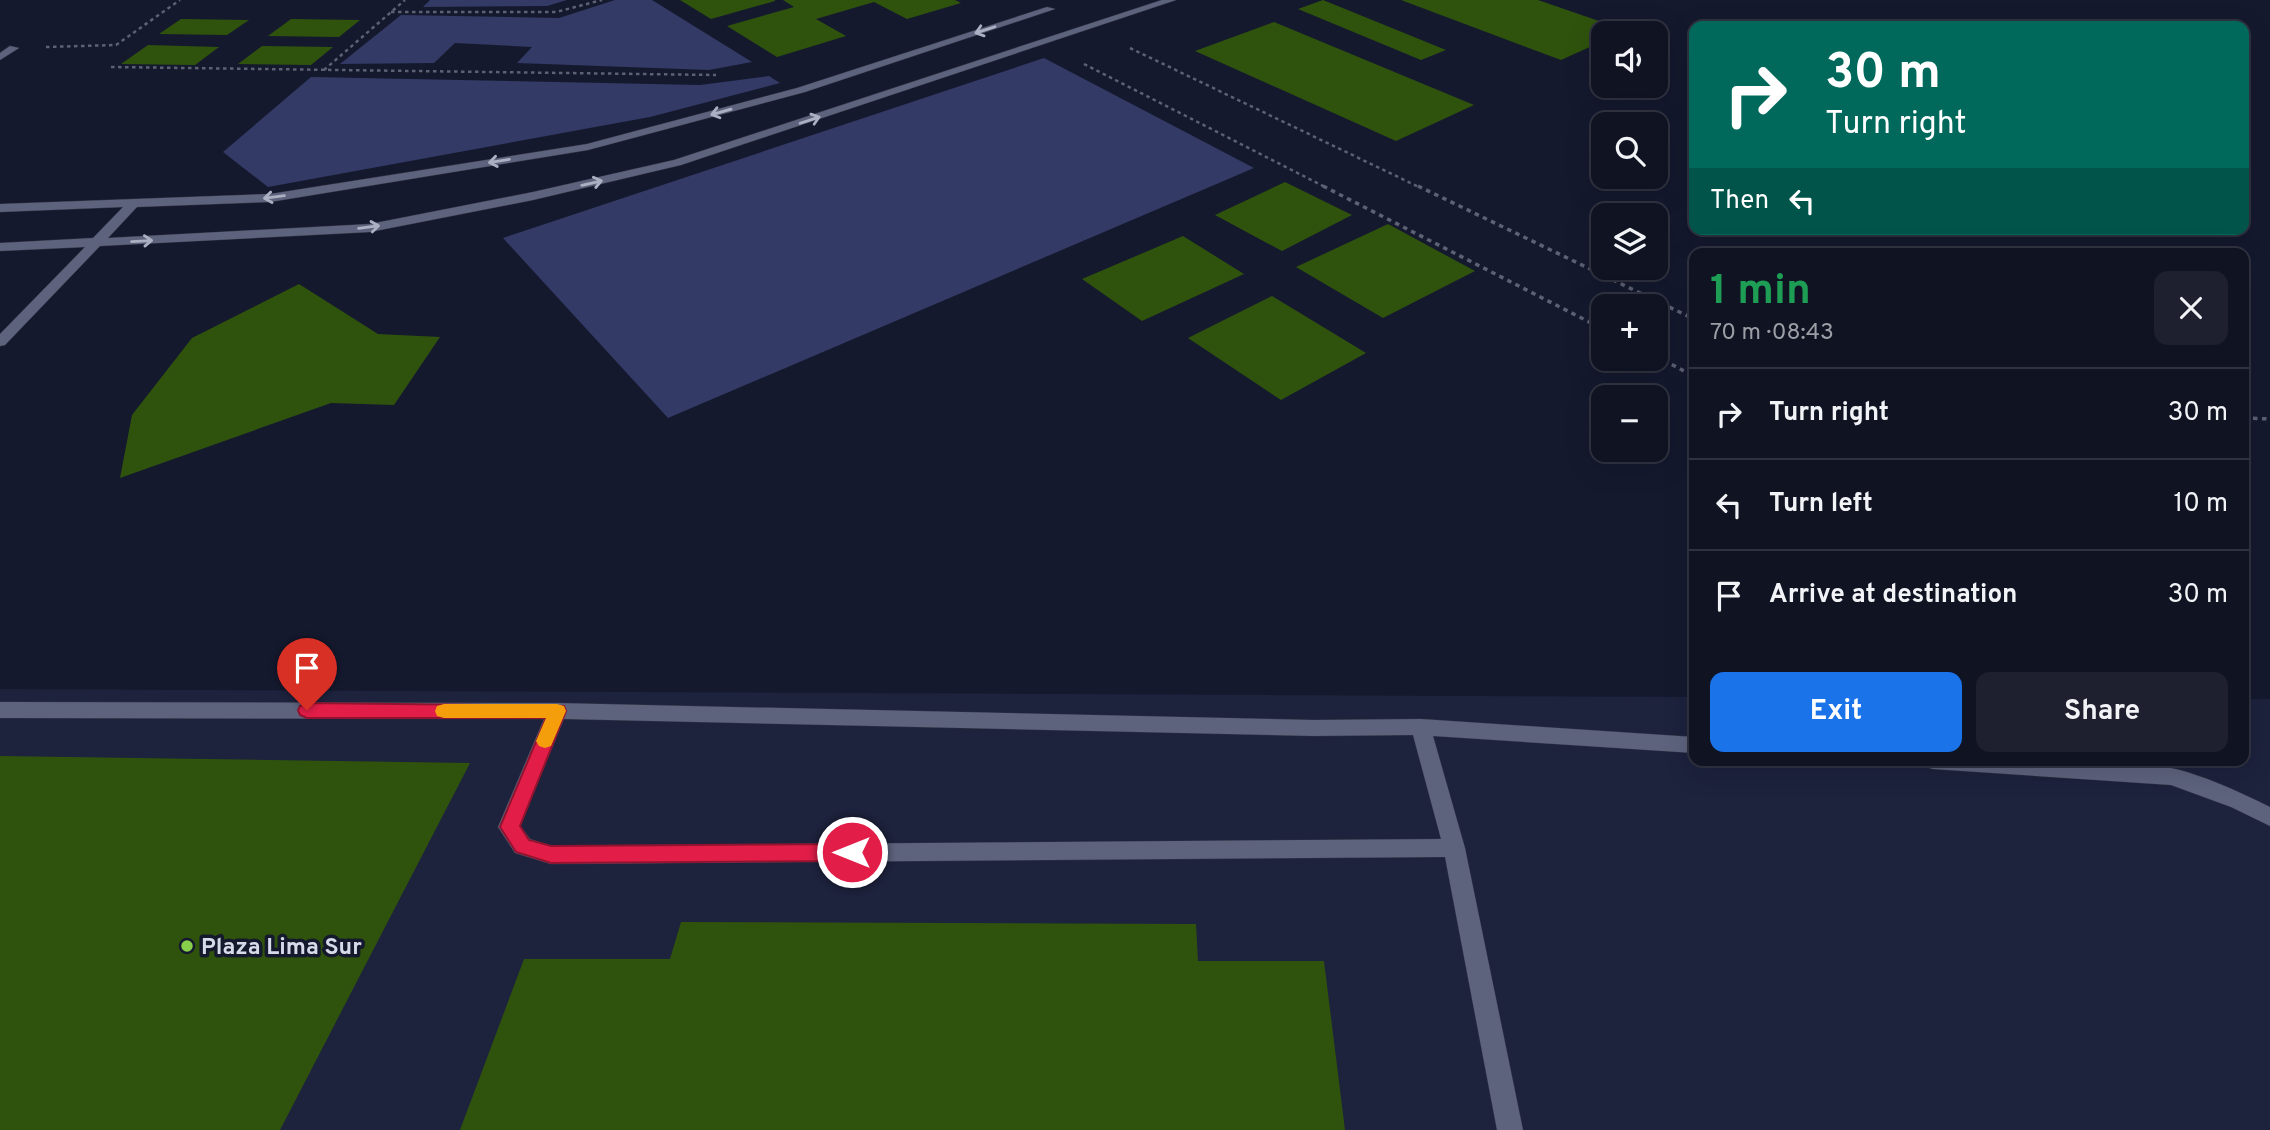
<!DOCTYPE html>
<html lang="en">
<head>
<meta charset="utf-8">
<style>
	body { margin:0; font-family:Overpass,sans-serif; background:#1e202f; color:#f1f3f6; height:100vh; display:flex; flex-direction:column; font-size:26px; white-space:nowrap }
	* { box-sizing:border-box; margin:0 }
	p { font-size:23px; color:#9c9ea5 }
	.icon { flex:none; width:38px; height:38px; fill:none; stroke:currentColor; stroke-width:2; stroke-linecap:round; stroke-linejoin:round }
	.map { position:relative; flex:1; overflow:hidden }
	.panel { position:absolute; left:1689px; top:248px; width:560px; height:518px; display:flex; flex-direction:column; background:#101322; border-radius:14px; box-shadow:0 7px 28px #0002,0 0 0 2px #303240 }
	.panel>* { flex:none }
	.banner { position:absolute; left:1689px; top:21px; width:560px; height:214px; border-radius:14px; box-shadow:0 7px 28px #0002,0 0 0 2px #303240; background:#00695c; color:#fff; overflow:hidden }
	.tools { position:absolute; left:1591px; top:21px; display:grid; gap:14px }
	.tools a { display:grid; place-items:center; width:77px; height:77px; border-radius:14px; background:#101322; box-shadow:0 7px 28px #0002,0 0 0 2px #303240; font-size:35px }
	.pin { position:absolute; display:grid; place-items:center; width:60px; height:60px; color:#fff; margin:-72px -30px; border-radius:50% 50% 50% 0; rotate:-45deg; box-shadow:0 0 7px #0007 }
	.pin .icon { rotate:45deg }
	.me { position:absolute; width:77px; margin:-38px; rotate:270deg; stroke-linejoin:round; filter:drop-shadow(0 0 5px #0008) }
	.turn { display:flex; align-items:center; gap:24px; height:147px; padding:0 21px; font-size:32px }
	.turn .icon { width:91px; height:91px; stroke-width:2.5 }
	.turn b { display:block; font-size:49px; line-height:60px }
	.then { display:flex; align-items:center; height:66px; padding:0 21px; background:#0003; gap:14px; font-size:26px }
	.round { display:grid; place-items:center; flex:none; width:74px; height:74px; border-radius:14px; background:#1e202f }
	.summary { display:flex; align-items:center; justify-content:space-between; height:119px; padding:0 21px }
	h1 { font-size:42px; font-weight:700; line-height:52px; color:#1e9e55 }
	.primary-button { display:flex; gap:14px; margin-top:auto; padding:14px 21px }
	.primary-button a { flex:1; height:80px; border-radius:14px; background:#1a73e8; color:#fff; font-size:28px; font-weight:700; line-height:80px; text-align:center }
	.primary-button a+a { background:#1e202f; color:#f1f3f6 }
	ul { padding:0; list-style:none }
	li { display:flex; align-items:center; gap:21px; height:91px; padding:0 21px; border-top:2px solid #303240 }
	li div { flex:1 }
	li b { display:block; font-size:26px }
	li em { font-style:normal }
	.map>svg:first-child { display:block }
</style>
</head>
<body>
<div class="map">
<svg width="2270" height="1130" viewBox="0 0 2270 1130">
	<rect width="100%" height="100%" fill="#15192e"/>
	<path fill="#1d223d" d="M0 689 1694 697V761H2244V699H2270V1130H0Z"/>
	<path fill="#333a65" d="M430 0H567L547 6 423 7Z
		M615 0H652L752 62 709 70 517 63 532 47 455 43 434 63 340 64 401 15 559 18Z
		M1044 58 1254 168 668 418 503 238Z
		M769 76 780 83 650 117 268 187 223 152 311 77 700 85Z"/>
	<path fill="#2f530d" d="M680 0H775V1L711 19Z
		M783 0H955L961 3 907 19 874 2 816 19 846 36 777 57 727 26 794 7Z
		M1323 0 1446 50 1421 60 1298 9Z
		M1401 0H1538L1625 30 1619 33H1603V41L1561 60Z
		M181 19 249 20 227 35 159 34Z
		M291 19 360 20 339 37 268 36Z
		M1274 22 1474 105 1396 141 1195 51Z
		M148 45 219 47 195 65 121 64Z
		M262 46 333 47 311 65 238 64Z
		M1285 182 1352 215 1282 251 1215 215Z
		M1388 224 1475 271 1383 318 1296 267Z
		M1183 236 1244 274 1142 321 1082 279Z
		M299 284 378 334 440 337 394 405 331 403 120 478 132 415 192 338Z
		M1272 296 1366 353 1281 400 1188 338Z
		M0 756 470 763 280 1130H0Z
		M681 922 1196 924 1198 961H1324L1345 1130H460L524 959H670Z"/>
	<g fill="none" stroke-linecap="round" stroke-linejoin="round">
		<g stroke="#323344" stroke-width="1">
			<path id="lane" d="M1162 0H1176L681 165 533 200 370 232 100 246 5 345 0 346V334L85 247 0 251V243L93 238 123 207 0 212V204L270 194 587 144 797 88 1047 7 1055 9 805 92 588 150 270 202 137 207 108 238 370 224 533 192 674 160Z
				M10 46 19 48 0 60V53Z
				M0 702 557 703 1314 720 1421 719 1694 737V753L1433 736 1465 848 1523 1130H1497L1445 857 551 864 515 853 498 827 544 719 0 718ZM564 719 1314 736 1413 735 1441 839 551 846 530 839 520 826Z
				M1923 761C2003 761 2091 757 2170 768 2199 773 2244 794 2270 807V826L2231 807 2171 785 1933 769 1926 767Z"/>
		</g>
		<path stroke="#5d6173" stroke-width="2.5" stroke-dasharray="3.5 3.5" stroke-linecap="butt" d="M391 12H556L602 0
			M46 47 116 45 180 0
			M1130 48 1421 188
			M1084 64 1327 188
			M111 67 716 75
			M324 70 405 0"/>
		<path stroke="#5d6173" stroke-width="3.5" stroke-dasharray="4.5 4.5" stroke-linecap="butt" d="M1323 186 1603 329
			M1418 186 1694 319
			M1656 356 1684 371
			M2244 418 2270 419"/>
		<use href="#lane" fill="#5d637d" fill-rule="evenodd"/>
	</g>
	<defs><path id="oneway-shaft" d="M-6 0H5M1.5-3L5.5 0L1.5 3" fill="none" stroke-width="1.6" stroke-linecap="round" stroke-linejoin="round" transform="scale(1.75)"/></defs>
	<g stroke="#acb0c3">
		<use href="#oneway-shaft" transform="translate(985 30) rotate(162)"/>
		<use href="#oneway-shaft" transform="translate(721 112) rotate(164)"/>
		<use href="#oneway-shaft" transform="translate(810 120) rotate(-18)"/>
		<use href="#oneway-shaft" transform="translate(499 161) rotate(171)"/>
		<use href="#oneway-shaft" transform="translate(592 183) rotate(-13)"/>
		<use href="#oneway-shaft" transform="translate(274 197) rotate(173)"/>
		<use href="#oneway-shaft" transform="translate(369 227) rotate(-7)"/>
		<use href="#oneway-shaft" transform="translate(142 241) rotate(-3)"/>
	</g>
	<path fill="#e11d48" stroke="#92132f" stroke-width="2" d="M307 703 564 706 566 711 520 826 529 840 551 846 852 844 859 846 862 852 859 858 852 861 551 863 516 852 500 827 546 718H307L300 715 298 710 300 706Z"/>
	<path fill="#f59e0b" d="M444 704H557L564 706 566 711 551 746 545 748 539 746 536 741 546 718H444L437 716 435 711 437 706Z"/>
	<circle fill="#87cf4b" stroke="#15192e" stroke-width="2.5" cx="187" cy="946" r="7"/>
	<g text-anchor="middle" stroke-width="7" stroke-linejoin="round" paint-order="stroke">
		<g font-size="23" font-weight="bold" fill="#d7dae9" stroke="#15192e" text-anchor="start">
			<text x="201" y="954">Plaza Lima Sur</text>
		</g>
	</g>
</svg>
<div class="tools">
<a><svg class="icon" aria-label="sound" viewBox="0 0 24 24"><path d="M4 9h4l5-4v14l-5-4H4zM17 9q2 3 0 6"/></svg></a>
<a><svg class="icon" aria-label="search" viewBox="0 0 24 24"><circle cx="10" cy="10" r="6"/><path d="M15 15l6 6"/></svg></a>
<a><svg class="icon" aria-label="layers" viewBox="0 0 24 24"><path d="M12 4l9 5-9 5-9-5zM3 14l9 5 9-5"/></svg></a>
<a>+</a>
<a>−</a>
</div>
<div class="pin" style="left:307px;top:710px;background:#d93025"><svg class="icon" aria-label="arrive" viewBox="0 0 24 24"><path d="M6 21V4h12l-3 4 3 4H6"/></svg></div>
<svg class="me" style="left:852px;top:852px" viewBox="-20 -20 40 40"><circle r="17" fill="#e11d48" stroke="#fff" stroke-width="3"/><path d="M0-11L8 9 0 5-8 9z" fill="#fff"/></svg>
<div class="banner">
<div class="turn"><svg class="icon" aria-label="right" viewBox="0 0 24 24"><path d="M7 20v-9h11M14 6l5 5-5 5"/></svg><div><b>30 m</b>Turn right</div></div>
<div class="then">Then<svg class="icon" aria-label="left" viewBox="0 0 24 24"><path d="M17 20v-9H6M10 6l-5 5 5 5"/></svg></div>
</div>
<section class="panel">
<div class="summary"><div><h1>1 min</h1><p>70 m · 08:43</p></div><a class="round"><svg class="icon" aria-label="close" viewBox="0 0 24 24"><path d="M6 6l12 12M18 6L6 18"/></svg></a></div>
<ul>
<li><svg class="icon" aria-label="right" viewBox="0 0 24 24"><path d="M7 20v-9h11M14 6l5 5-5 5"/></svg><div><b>Turn right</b></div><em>30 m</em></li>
<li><svg class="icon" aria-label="left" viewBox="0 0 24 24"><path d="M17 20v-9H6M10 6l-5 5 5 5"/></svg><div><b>Turn left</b></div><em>10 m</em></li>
<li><svg class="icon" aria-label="arrive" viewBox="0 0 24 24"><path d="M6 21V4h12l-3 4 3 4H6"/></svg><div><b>Arrive at destination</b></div><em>30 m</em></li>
</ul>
<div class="primary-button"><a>Exit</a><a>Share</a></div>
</section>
</div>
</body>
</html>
